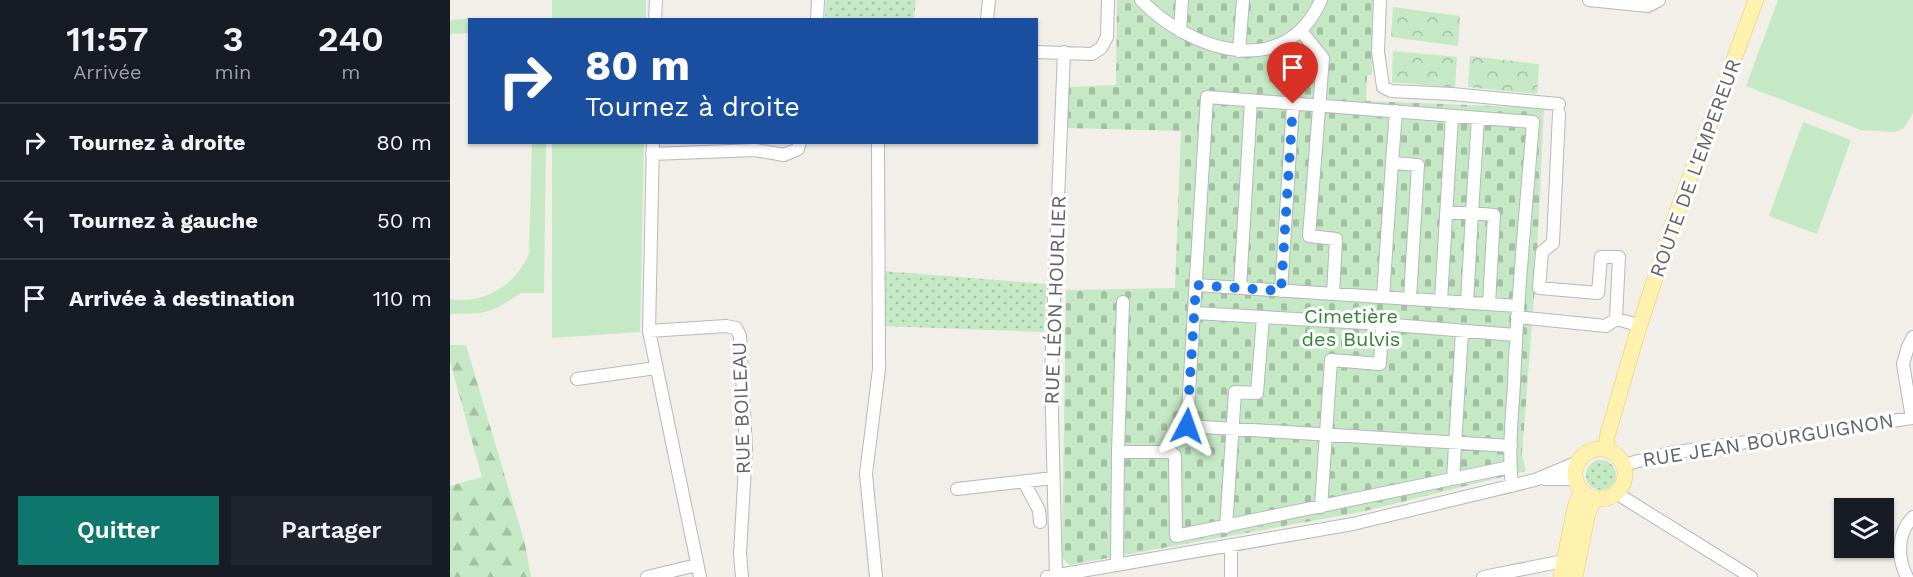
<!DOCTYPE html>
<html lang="fr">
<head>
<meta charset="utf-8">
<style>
	body { margin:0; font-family:"Work Sans",sans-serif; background:#20242c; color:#f1f3f6; height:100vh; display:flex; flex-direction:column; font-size:22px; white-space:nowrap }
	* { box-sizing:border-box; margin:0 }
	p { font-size:20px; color:#9ea1a6 }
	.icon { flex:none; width:33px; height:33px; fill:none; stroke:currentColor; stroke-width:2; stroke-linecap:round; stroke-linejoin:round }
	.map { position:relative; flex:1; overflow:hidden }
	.sheet { display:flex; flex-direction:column; background:#171b24; width:450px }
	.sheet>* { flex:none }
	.guide { position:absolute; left:18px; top:18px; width:570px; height:126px; border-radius:0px; box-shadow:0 2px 4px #0004; background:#1a4fa0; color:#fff; overflow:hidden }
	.controls { position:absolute; left:1384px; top:498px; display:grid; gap:12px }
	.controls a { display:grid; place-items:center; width:60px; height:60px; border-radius:0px; background:#171b24; box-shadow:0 2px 4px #0004; font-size:30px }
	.pin { position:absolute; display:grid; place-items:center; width:51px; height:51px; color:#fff; margin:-62px -26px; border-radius:50% 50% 50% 0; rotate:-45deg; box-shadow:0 0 6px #0007 }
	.pin .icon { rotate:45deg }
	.me { position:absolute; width:66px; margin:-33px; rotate:4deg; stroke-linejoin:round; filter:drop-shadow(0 0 4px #0008) }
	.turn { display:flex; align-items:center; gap:21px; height:126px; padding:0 18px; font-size:27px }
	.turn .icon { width:78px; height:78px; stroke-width:2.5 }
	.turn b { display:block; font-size:42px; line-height:51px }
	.eta { display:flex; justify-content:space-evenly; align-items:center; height:102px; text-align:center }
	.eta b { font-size:36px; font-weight:600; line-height:42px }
	.primary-button { display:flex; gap:12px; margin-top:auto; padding:12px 18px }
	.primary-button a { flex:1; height:69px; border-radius:0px; background:#0f766e; color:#fff; font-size:24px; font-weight:600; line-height:69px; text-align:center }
	.primary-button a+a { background:#20242c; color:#f1f3f6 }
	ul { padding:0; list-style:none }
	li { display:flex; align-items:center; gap:18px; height:78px; padding:0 18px; border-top:2px solid #363941 }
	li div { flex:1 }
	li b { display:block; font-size:22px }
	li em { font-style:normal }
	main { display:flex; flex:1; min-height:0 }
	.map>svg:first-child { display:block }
</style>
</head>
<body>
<main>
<section class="sheet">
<div class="eta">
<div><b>11:57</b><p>Arrivée</p></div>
<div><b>3</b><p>min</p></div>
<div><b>240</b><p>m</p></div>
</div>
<ul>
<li><svg class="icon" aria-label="right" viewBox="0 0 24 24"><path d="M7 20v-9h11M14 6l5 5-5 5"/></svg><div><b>Tournez à droite</b></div><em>80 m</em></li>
<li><svg class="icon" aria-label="left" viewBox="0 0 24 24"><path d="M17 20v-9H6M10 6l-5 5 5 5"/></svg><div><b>Tournez à gauche</b></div><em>50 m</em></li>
<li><svg class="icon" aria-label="arrive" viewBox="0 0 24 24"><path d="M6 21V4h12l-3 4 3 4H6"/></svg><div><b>Arrivée à destination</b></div><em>110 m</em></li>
</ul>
<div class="primary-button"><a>Quitter</a><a>Partager</a></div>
</section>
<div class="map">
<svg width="1463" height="577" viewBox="0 0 1463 577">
	<defs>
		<pattern id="grass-dots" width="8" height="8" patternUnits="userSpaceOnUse" patternTransform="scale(1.5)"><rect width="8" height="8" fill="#c5e8c5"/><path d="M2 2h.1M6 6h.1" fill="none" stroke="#a3c0a4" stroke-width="1.8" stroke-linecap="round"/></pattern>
		<pattern id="forest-firs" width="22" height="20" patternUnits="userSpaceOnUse" patternTransform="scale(1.5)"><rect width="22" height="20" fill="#c5e8c5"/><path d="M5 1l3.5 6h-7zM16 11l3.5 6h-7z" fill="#a3c0a4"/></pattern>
		<pattern id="cemetery-stones" width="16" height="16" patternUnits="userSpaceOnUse" patternTransform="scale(1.5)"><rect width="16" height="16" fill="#c5e8c5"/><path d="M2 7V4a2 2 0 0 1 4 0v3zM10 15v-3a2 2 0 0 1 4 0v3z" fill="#a3c0a4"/></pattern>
		<pattern id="park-crowns" width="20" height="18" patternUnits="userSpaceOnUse" patternTransform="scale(1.5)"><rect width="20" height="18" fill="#c5e8c5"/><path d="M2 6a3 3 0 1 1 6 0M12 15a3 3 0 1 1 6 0" fill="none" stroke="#a3c0a4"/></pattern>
	</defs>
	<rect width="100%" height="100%" fill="#f1efe8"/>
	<path fill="url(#grass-dots)" d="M376 0H466L464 19H375Z
		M433 271 597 284 594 332 433 326Z
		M1136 475a15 15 0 1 1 30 0a15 15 0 1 1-30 0Z"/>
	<path fill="url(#forest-firs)" d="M0 345H16L75 544 81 577H0V486L32 477 0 362Z"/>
	<path fill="url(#cemetery-stones)" d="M667 0H926L922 75H917L916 101 1094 108 1086 272 1072 454 1076 471 911 512 619 565 612 557 616 290 725 288 731 131 617 128 618 87 666 85Z"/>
	<path fill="url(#park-crowns)" d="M943 7 1010 16 1008 46 941 37Z
		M943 51 1007 57 1005 88 942 82Z
		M1020 56 1089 64 1087 94 1018 87Z"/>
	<path fill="#c5e8c5" d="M102 0H196V19H102Z
		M1328 0H1463V113L1453 129 1444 132 1411 130 1296 86Z
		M22 18 30 19 20 20 19 33 0 34V20Z
		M1353 122 1401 140 1367 234 1319 216Z
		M82 143H96L94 293H71L47 308 31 313 0 314V299C35 305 65 285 79 254Z
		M102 143H194L190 332 102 338Z"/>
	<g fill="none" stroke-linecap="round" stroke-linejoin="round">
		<g stroke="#b5b8bc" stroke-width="14">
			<path id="minor" d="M691 0C740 51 835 82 871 0
				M930 0 928 52 933 87 941 91 1002 94 1109 104
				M1139 0 1198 6 1209 0
				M205 20 206 0
				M367 20 368 0
				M537 20 539 0
				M730 31 732 0
				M851 31 873 58 859 236 886 239 883 294
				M789 51 793 0
				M586 52 642 54 651 48 657 37 658 0
				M946 111 942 163 968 165 960 299
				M1109 113 1103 243 1092 252 1089 288 1148 293 1151 257H1169L1166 319
				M1028 118 1022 213 1044 215 1039 304
				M203 142 199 331 250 577
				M202 154 305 150 334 155 348 149 350 142
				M996 213H1022L1017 303
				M746 285 1068 306
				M790 288 801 101
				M831 291 843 104
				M933 297 942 163
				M991 301 1002 116
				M745 313 932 324 1065 335
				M1067 317 1156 326 1166 319 1181 323
				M199 331 276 326 286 328 290 336 296 448 290 554 292 577
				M127 379 206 368
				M1462 418 1453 364 1458 347 1463 337
				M1061 446 737 426 757 97 1083 122C1076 210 1067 297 1064 384 1062 418 1058 452 1062 486
				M668 452H721L725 456 726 536 1060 467
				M1173 465 1220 453 1463 418
				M1003 479 1012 331
				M1095 479H1126
				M574 482 589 510 590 522
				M507 489 603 478
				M1166 493 1301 577
				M871 507 881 360 930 364 932 324
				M776 527 785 392 807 393 813 317
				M781 545V577
				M667 564 668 452 673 302
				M606 575 601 374 614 52
				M197 577 247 565
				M426 577 416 474 429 369 428 142
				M597 577 903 524 1085 480 1128 462
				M1033 577 1114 561
				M1457 577C1447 558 1447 533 1463 517"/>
		</g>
		<g stroke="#f2c960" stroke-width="16">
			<path id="major" d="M1125 474a25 25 0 1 1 50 0a25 25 0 1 1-50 0Z
				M1157 450V437L1186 337 1224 220 1306 0
				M1111 577 1125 507 1132 491
				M1125 577 1138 512 1145 499"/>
		</g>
		<use href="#minor" stroke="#fff" stroke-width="12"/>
		<use href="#major" stroke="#fff2af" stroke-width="15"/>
	</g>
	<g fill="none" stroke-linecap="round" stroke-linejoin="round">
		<path stroke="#1a73e8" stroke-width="10" stroke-dasharray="0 18" d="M737 426 746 285 831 291 843 104"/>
	</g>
	<g text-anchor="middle" stroke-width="6" stroke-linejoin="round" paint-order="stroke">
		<g font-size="20" fill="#5f6368" stroke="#fff">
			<text transform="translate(1245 168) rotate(-70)" y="7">ROUTE DE L'EMPEREUR</text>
			<text transform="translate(605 300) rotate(-88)" y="7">RUE LÉON HOURLIER</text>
			<text transform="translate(291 408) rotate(-92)" y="7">RUE BOILEAU</text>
			<text transform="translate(1318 440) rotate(-9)" y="7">RUE JEAN BOURGUIGNON</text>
		</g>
		<g font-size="20" fill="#348238" stroke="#fff">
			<text x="901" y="323">Cimetière<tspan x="901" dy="23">des Bulvis</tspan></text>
		</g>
	</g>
</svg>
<div class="controls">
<a><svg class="icon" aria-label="layers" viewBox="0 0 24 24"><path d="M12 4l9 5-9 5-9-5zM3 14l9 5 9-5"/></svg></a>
</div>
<div class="pin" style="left:843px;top:104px;background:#d93025"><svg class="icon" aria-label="arrive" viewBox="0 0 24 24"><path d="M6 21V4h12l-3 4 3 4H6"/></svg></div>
<svg class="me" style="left:737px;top:426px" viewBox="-20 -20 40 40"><path d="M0-17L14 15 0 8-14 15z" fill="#1a73e8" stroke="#fff" stroke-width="4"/></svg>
<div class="guide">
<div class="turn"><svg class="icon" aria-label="right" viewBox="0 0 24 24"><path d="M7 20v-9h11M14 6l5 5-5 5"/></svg><div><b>80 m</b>Tournez à droite</div></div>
</div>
</div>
</main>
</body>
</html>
